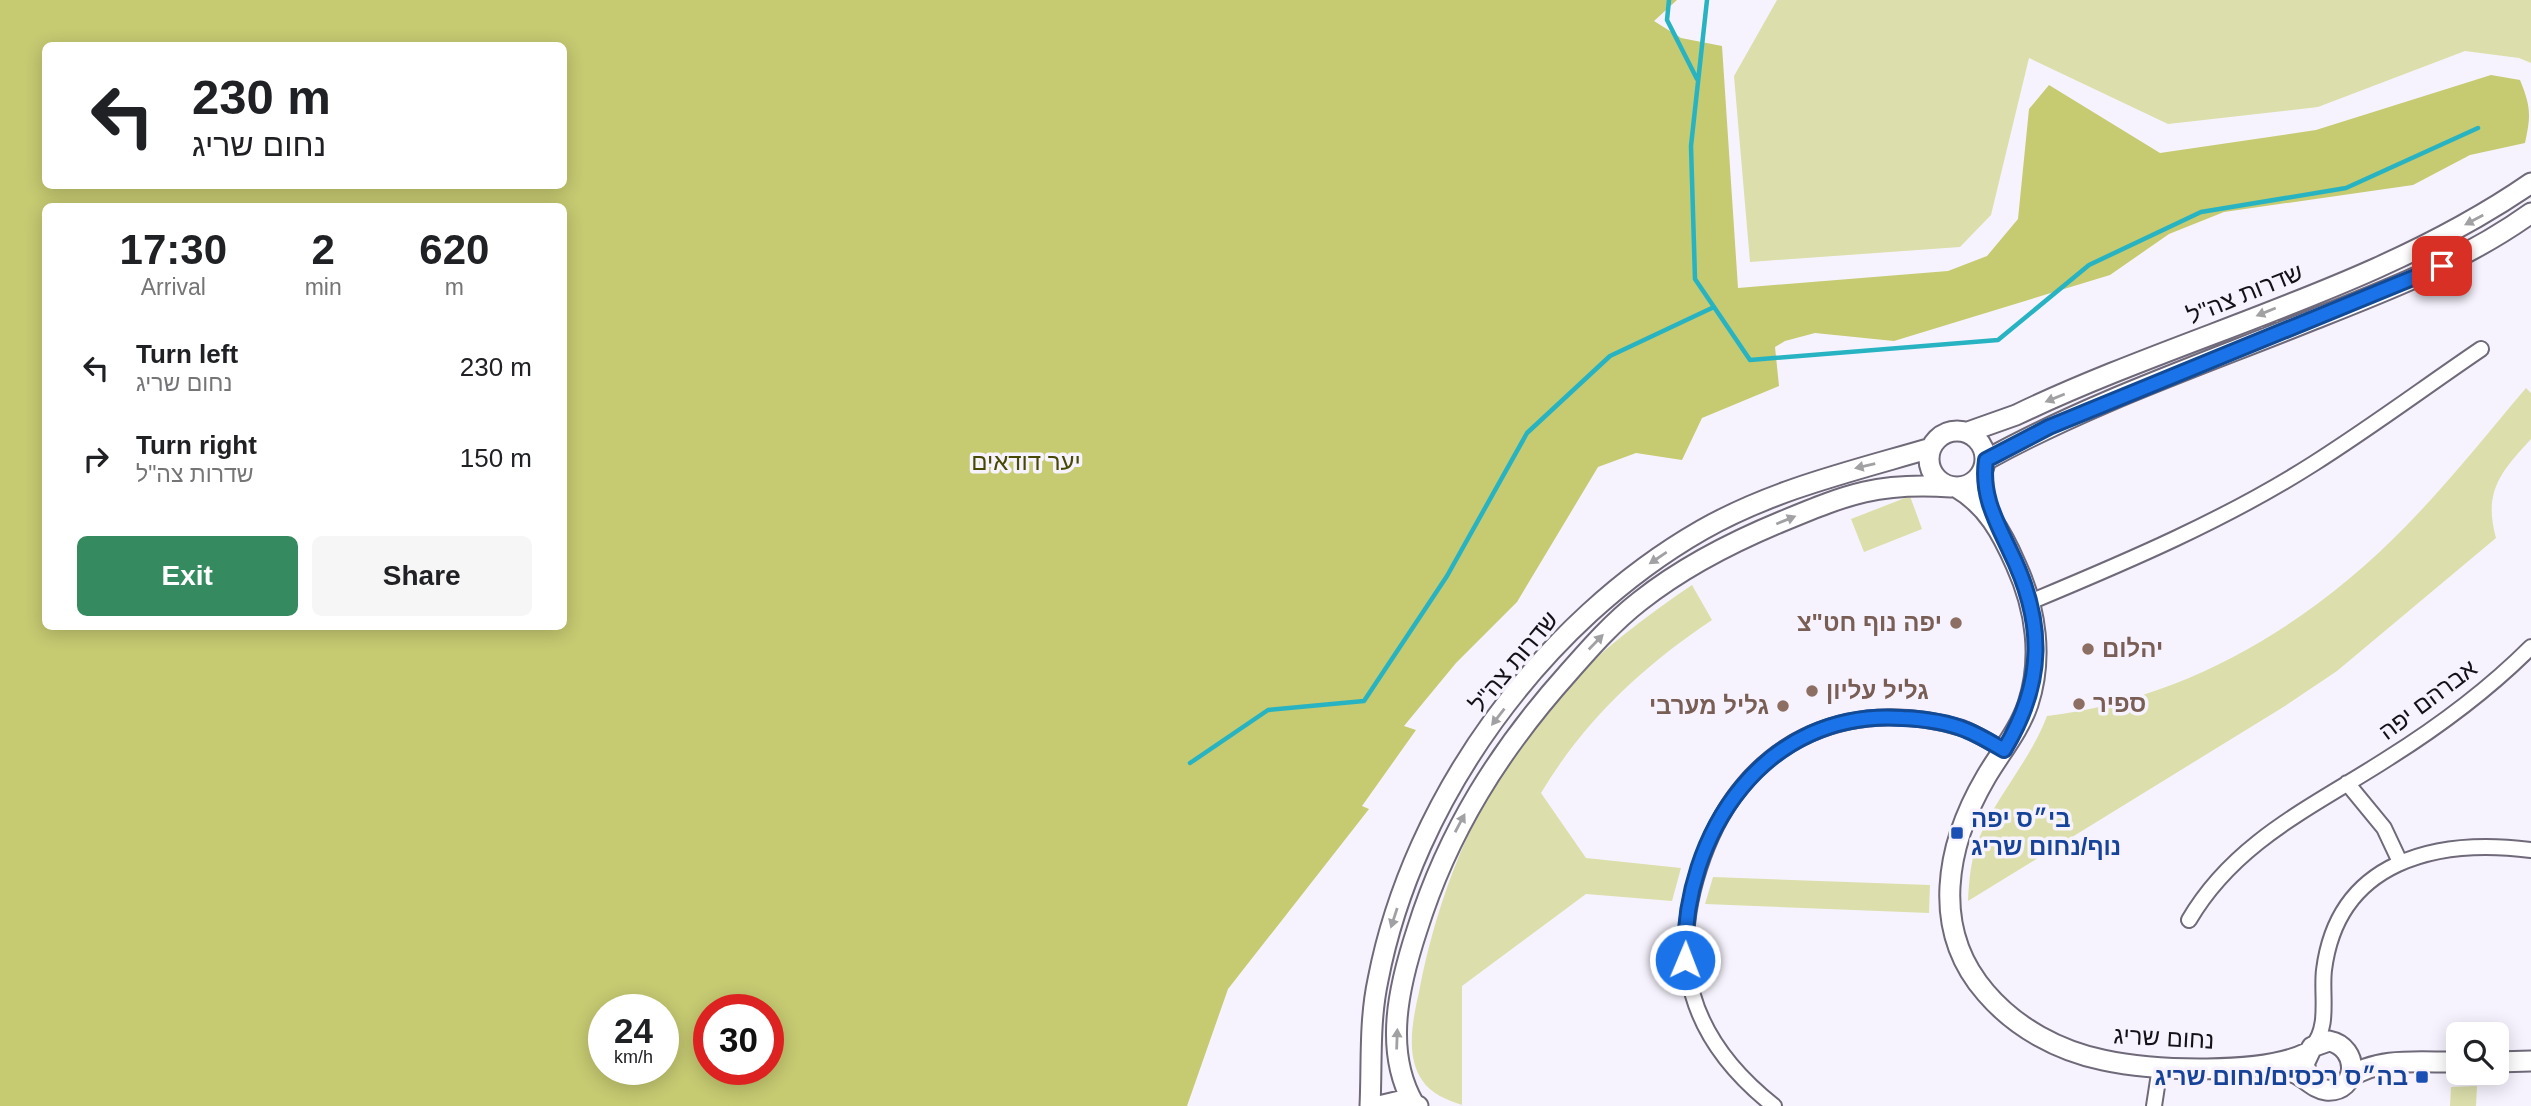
<!DOCTYPE html>
<html lang="en">
<head>
<meta charset="utf-8">
<style>
	body { margin:0; font-family:Helvetica,"Noto Sans Hebrew",sans-serif; background:#f6f6f6; color:#202124; height:100vh; display:flex; flex-direction:column; font-size:26px; white-space:nowrap }
	* { box-sizing:border-box; margin:0 }
	p { font-size:23px; color:#757577 }
	.icon { flex:none; width:38px; height:38px; fill:none; stroke:currentColor; stroke-width:2; stroke-linecap:round; stroke-linejoin:round }
	.map { position:relative; flex:1; overflow:hidden }
	.details { position:absolute; left:42px; top:203px; width:525px; height:427px; display:flex; flex-direction:column; background:#fff; border-radius:10px; box-shadow:0 4px 18px #0003 }
	.details>* { flex:none }
	.banner { position:absolute; left:42px; top:42px; width:525px; height:147px; border-radius:10px; box-shadow:0 4px 18px #0003; background:#fff; color:#202124; overflow:hidden }
	.fabs { position:absolute; left:2446px; top:1022px; display:grid; gap:14px }
	.fabs a { display:grid; place-items:center; width:63px; height:63px; border-radius:10px; background:#fff; box-shadow:0 4px 18px #0003; font-size:35px }
	.speed { position:absolute; left:588px; top:994px; display:flex; gap:14px; font-size:35px; font-weight:700; text-align:center }
	.speed>* { display:grid; place-content:center; width:91px; height:91px; border-radius:50%; background:#fff; box-shadow:0 4px 18px #0003; line-height:1 }
	.speed small { font-size:18px; font-weight:400 }
	.speed .limit { border:10px solid #d22; background:#fff; color:#111 }
	.pin { position:absolute; display:grid; place-items:center; width:60px; height:60px; color:#fff; margin:-30px; border-radius:14px; box-shadow:0 4px 10px #0006 }
	.me { position:absolute; width:77px; margin:-38px; rotate:1deg; stroke-linejoin:round; filter:drop-shadow(0 0 5px #0008) }
	.turn { display:flex; align-items:center; gap:24px; height:147px; padding:0 35px; font-size:32px }
	.turn .icon { width:91px; height:91px; stroke-width:2.5 }
	.turn b { display:block; font-size:49px; line-height:60px }
	.eta { display:flex; justify-content:space-evenly; align-items:center; height:119px; text-align:center }
	.eta b { font-size:42px; font-weight:800; line-height:49px }
	.primary-button { display:flex; gap:14px; margin-top:auto; padding:14px 35px }
	.primary-button a { flex:1; height:80px; border-radius:10px; background:#358b5f; color:#fff; font-size:28px; font-weight:800; line-height:80px; text-align:center }
	.primary-button a+a { background:#f6f6f6; color:#202124 }
	ul { padding:0; list-style:none }
	li { display:flex; align-items:center; gap:21px; height:91px; padding:0 35px }
	li div { flex:1 }
	li b { display:block; font-size:26px }
	li em { font-style:normal }
	.map>svg:first-child { display:block }
</style>
</head>
<body>
<div class="map">
<svg width="2531" height="1106" viewBox="0 0 2531 1106">
	<rect width="100%" height="100%" fill="#f6f3fe"/>
	<path fill="#dcdfab" d="M1777 0H2531V63L2519 58 2465 51 2318 107 2168 124 2029 58 1991 215 1960 247 1750 262 1734 76Z
		M2526 388 2531 393V439C2501 472 2483 491 2496 538L2337 671 2285 706 1968 901C1969 879 1971 857 1980 836 1998 794 2031 759 2047 716 2187 699 2310 625 2407 525 2449 482 2487 434 2526 388Z
		M1910 496 1922 529 1864 552 1851 519Z
		M1692 585 1712 620C1643 666 1584 721 1541 793L1586 858 1681 868 1672 901 1586 894 1462 986V1105C1447 1100 1431 1094 1422 1080 1405 1055 1413 1019 1419 992 1440 882 1485 777 1561 693 1599 651 1645 617 1692 585Z
		M1713 877 1930 885 1929 913 1705 904Z
		M2477 1086 2476 1106H2450L2451 1087Z"/>
	<path fill="#c6ca71" fill-rule="evenodd" d="M0 0H1677L1654 21 1681 38 1722 46 1738 288 1948 271 1987 256 2018 219 2029 109 2049 85 2160 153 2316 130 2491 75 2520 80C2531 107 2531 115 2525 143L2470 155 2413 185 2224 212 2169 234 2110 275 1894 341 1815 333 1785 341 1775 347 1779 386 1702 418 1682 460 1636 453 1598 467 1517 602 1456 663 1404 726 1416 730 1362 806 1369 809 1228 989 1187 1106H0ZM46 46H564V186H46ZM46 206H564V626H46ZM604 1010H663V1069H604ZM709 1010H768V1069H709Z"/>
	<g fill="none" stroke-linecap="round" stroke-linejoin="round">
		<path stroke="#28b3c2" stroke-width="4.5" d="M1669 0 1667 20 1697 79
			M1707 0 1691 146 1695 279 1750 360 1998 340 2089 265 2201 212 2346 188 2478 128
			M1190 763 1268 710 1364 701 1447 576 1527 433 1610 356 1714 307"/>
		<g stroke="#6f6979" stroke-width="18">
			<path id="street" d="M2030 602C2126 562 2225 520 2313 464 2370 428 2425 387 2481 349
				M2347 783 2384 828 2400 862
				M2189 920C2235 841 2314 806 2387 759 2438 727 2488 690 2531 647
				M2312 1047C2330 1027 2321 995 2324 970 2338 860 2437 838 2531 850
				M1774 1106C1689 1039 1666 959 1703 857 1744 742 1846 694 1962 728 1976 733 1991 743 2004 750
				M2154 1106 2160 1067"/>
		</g>
		<g stroke="#6f6979" stroke-width="23">
			<path id="secondary" d="M1929 459a28 28 0 1 1 56 0a28 28 0 1 1-56 0Z
				M1968 432 2016 415C2185 334 2376 290 2531 183
				M1986 460C2089 403 2203 364 2312 320 2388 290 2464 261 2531 213
				M1956 487C1987 505 2002 533 2016 565 2036 609 2043 658 2028 704 2019 731 2000 753 1986 777 1946 845 1930 929 1986 993 2016 1028 2059 1051 2103 1060 2153 1071 2262 1075 2307 1053
				M2497 1062 2531 1061
				M2271 1066C2279 1069 2289 1070 2297 1074 2307 1079 2315 1089 2326 1090 2359 1093 2360 1047 2329 1041L2312 1047 2304 1064 2310 1082
				M2349 1078C2378 1056 2425 1063 2459 1062
				M1414 1104C1383 1051 1399 985 1417 930 1448 831 1500 749 1569 672 1591 647 1613 622 1640 601 1683 567 1732 542 1783 521 1848 494 1879 482 1951 487
				M1370 1106C1372 1064 1369 1022 1378 980 1413 798 1543 621 1702 530 1774 489 1853 471 1931 448
				M1379 1106 1400 1101 1418 1106"/>
		</g>
		<use href="#street" stroke="#fff" stroke-width="14"/>
		<use href="#secondary" stroke="#fff" stroke-width="19"/>
	</g>
	<defs><path id="oneway-solid" d="M-6-.8H1V-3.2L6.5 0L1 3.2V.8H-6Z" transform="scale(1.75)"/></defs>
	<g fill="#a1a0a3">
		<use href="#oneway-solid" transform="translate(2474 220) rotate(152)"/>
		<use href="#oneway-solid" transform="translate(2266 312) rotate(158)"/>
		<use href="#oneway-solid" transform="translate(2055 398) rotate(158)"/>
		<use href="#oneway-solid" transform="translate(1865 466) rotate(167)"/>
		<use href="#oneway-solid" transform="translate(1786 520) rotate(-22)"/>
		<use href="#oneway-solid" transform="translate(1658 558) rotate(146)"/>
		<use href="#oneway-solid" transform="translate(1596 642) rotate(-46)"/>
		<use href="#oneway-solid" transform="translate(1498 717) rotate(128)"/>
		<use href="#oneway-solid" transform="translate(1460 823) rotate(-62)"/>
		<use href="#oneway-solid" transform="translate(1394 918) rotate(108)"/>
		<use href="#oneway-solid" transform="translate(1397 1039) rotate(-88)"/>
	</g>
	<g fill="none" stroke-linecap="round" stroke-linejoin="round">
		<g stroke="#114b97" stroke-width="18">
			<path id="route" d="M1685 960C1682 833 1766 708 1903 718 1924 719 1947 722 1966 730 1979 735 1992 743 2004 750 2045 682 2045 622 2010 551 1996 521 1981 495 1986 460L2049 427 2442 266"/>
		</g>
		<use href="#route" stroke="#1a73e8" stroke-width="12"/>
	</g>
	<g fill="#8d6e63" stroke="#f6f3fe" stroke-width="2.5">
		<circle cx="1956" cy="623" r="7"/>
		<circle cx="2088" cy="649" r="7"/>
		<circle cx="1812" cy="691" r="7"/>
		<circle cx="2079" cy="704" r="7"/>
		<circle cx="1783" cy="706" r="7"/>
	</g>
	<g fill="#1a4fb4" stroke="#f6f3fe" stroke-width="2.5">
		<rect x="1950" y="826" width="14" height="14" rx="3.5"/>
		<rect x="2415" y="1070" width="14" height="14" rx="3.5"/>
	</g>
	<g text-anchor="middle" stroke-width="7" stroke-linejoin="round" paint-order="stroke">
		<g font-size="24" fill="#141218" stroke="#f6f3fe">
			<text transform="translate(2245 294) rotate(-22)" y="8">שדרות צה"ל</text>
			<text transform="translate(1514 662) rotate(-50)" y="8">שדרות צה"ל</text>
			<text transform="translate(2428 700) rotate(-37)" y="8">אברהם יפה</text>
			<text transform="translate(2164 1038) rotate(3)" y="8">נחום שריג</text>
		</g>
		<g font-size="24" fill="#484900" stroke="#f6f3fe">
			<text x="1026" y="470">יער דודאים</text>
		</g>
		<g font-size="24" font-weight="bold" fill="#785e54" stroke="#f6f3fe" text-anchor="start">
			<text x="1942" y="631" text-anchor="end">יפה נוף חט"צ</text>
			<text x="2102" y="657">יהלום</text>
			<text x="1826" y="699">גליל עליון</text>
			<text x="2093" y="712">ספיר</text>
			<text x="1769" y="714" text-anchor="end">גליל מערבי</text>
		</g>
		<g font-size="24" font-weight="bold" fill="#164399" stroke="#f6f3fe" text-anchor="start">
			<text x="1971" y="827">בי״ס יפה<tspan x="1971" dy="28">נוף/נחום שריג</tspan></text>
			<text x="2408" y="1085" text-anchor="end">בה״ס רכסים/נחום שריג</text>
		</g>
	</g>
</svg>
<div class="fabs">
<a><svg class="icon" aria-label="search" viewBox="0 0 24 24"><circle cx="10" cy="10" r="6"/><path d="M15 15l6 6"/></svg></a>
</div>
<div class="speed"><div>24<small>km/h</small></div><div class="limit">30</div></div>
<div class="pin" style="left:2442px;top:266px;background:#d93025"><svg class="icon" aria-label="arrive" viewBox="0 0 24 24"><path d="M6 21V4h12l-3 4 3 4H6"/></svg></div>
<svg class="me" style="left:1685px;top:960px" viewBox="-20 -20 40 40"><circle r="17" fill="#1a73e8" stroke="#fff" stroke-width="3"/><path d="M0-11L8 9 0 5-8 9z" fill="#fff"/></svg>
<div class="banner">
<div class="turn"><svg class="icon" aria-label="left" viewBox="0 0 24 24"><path d="M17 20v-9H6M10 6l-5 5 5 5"/></svg><div><b>230 m</b>נחום שריג</div></div>
</div>
<section class="details">
<div class="eta">
<div><b>17:30</b><p>Arrival</p></div>
<div><b>2</b><p>min</p></div>
<div><b>620</b><p>m</p></div>
</div>
<ul>
<li><svg class="icon" aria-label="left" viewBox="0 0 24 24"><path d="M17 20v-9H6M10 6l-5 5 5 5"/></svg><div><b>Turn left</b><p>נחום שריג</p></div><em>230 m</em></li>
<li><svg class="icon" aria-label="right" viewBox="0 0 24 24"><path d="M7 20v-9h11M14 6l5 5-5 5"/></svg><div><b>Turn right</b><p>שדרות צה&quot;ל</p></div><em>150 m</em></li>
</ul>
<div class="primary-button"><a>Exit</a><a>Share</a></div>
</section>
</div>
</body>
</html>
